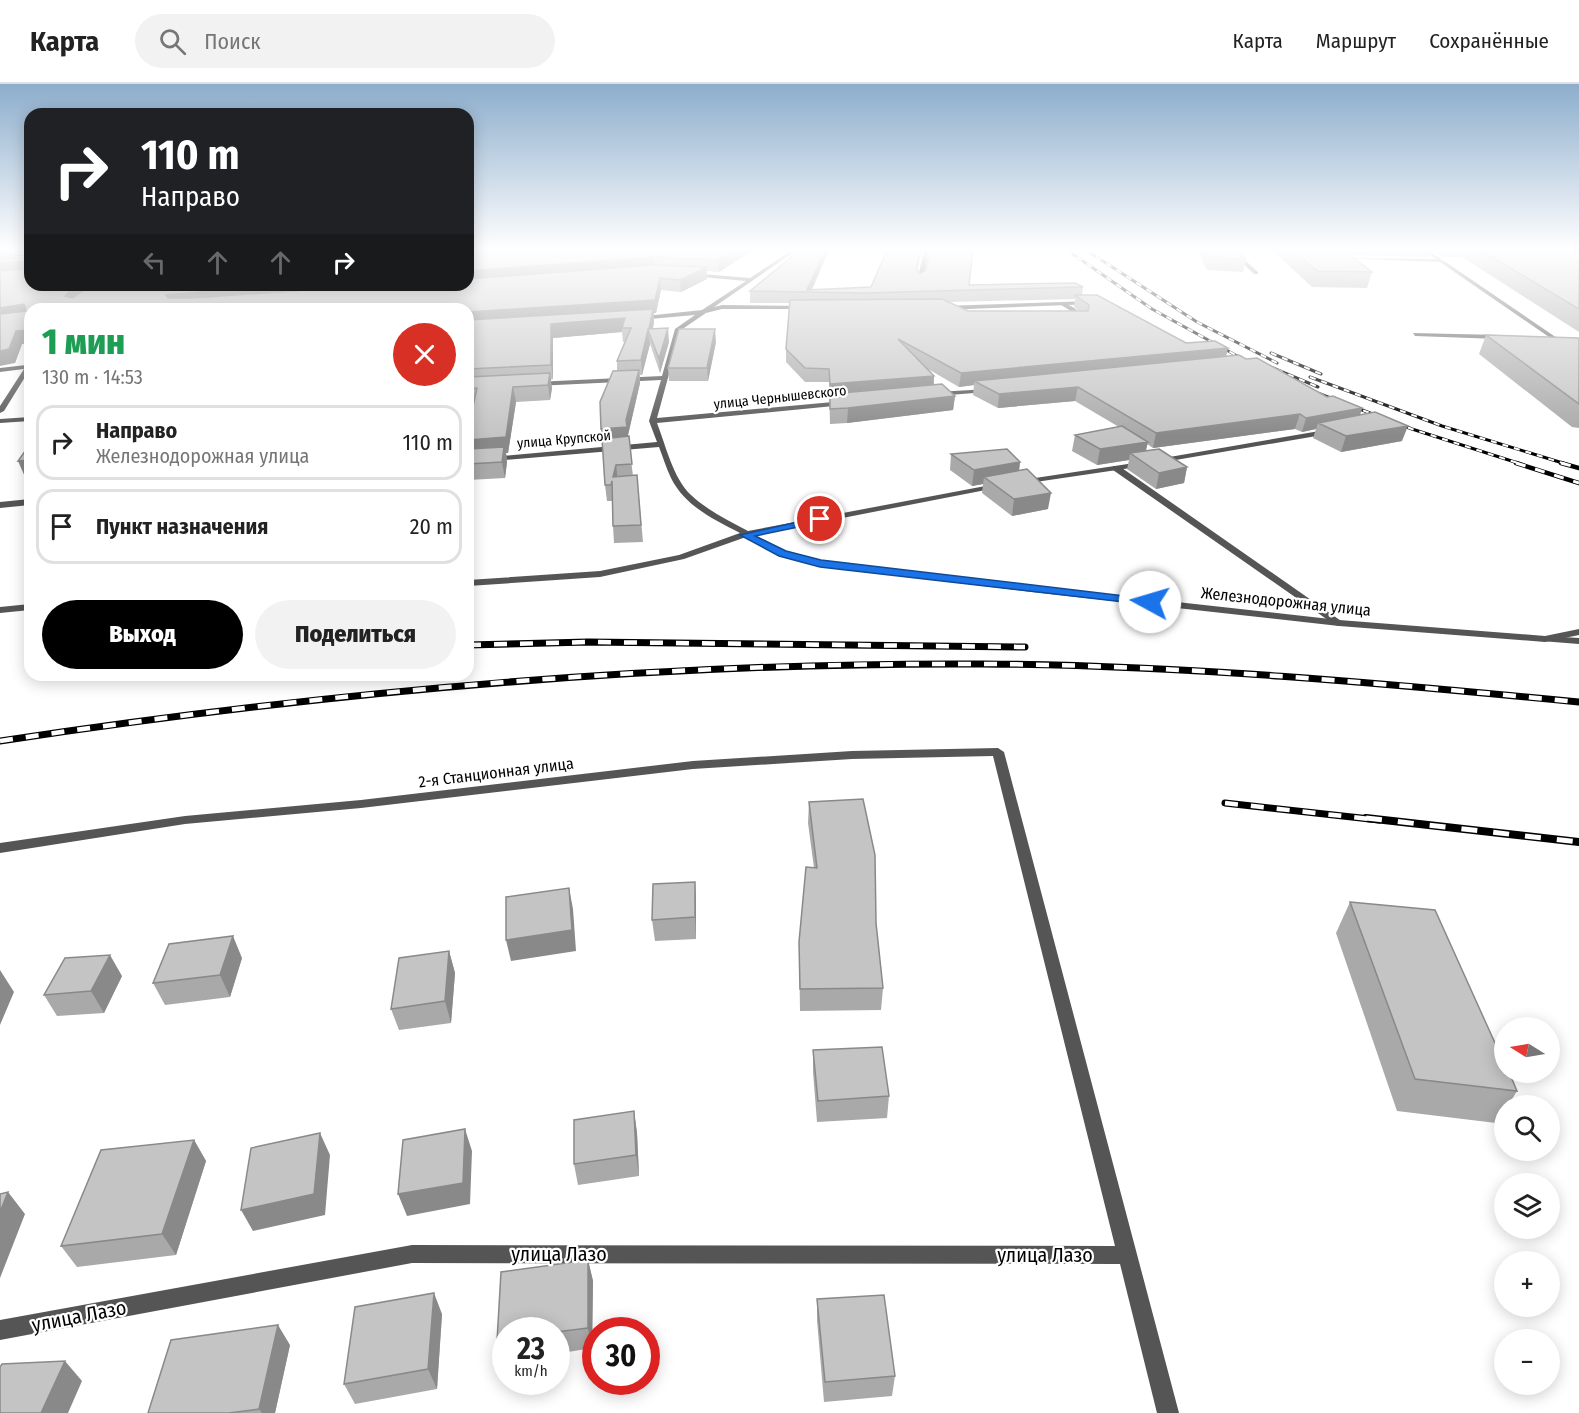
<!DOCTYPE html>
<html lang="ru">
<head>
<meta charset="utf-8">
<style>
	body { margin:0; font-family:"Fira Sans Condensed",sans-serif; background:#f2f2f2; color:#222; height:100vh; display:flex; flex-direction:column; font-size:22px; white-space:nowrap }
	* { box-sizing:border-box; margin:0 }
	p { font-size:20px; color:#767676 }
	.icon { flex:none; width:33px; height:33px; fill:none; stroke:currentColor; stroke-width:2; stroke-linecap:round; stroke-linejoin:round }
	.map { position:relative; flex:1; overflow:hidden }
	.drawer { position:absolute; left:24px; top:219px; width:450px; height:378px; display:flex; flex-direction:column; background:#fff; border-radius:18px; box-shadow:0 3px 15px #0003 }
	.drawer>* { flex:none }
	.banner { position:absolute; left:24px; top:24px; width:450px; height:183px; border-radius:18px; box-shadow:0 3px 15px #0003; background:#202124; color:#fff; overflow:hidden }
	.needle { width:39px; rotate:281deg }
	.tools { position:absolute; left:1494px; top:933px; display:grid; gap:12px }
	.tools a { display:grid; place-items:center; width:66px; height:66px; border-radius:50%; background:#fff; box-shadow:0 3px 15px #0003; font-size:30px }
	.speed { position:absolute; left:492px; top:1233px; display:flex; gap:12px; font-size:30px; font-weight:700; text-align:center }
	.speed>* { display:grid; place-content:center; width:78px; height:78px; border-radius:50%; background:#fff; box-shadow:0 3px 15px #0003; line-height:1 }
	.speed small { font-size:15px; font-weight:400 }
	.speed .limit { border:9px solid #d22; background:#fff; color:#111 }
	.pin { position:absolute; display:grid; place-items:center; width:51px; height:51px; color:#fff; margin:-26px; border:3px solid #fff; border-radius:50%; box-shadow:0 2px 6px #0007 }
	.me { position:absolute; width:66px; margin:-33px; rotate:276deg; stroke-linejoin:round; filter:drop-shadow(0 0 4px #0008) }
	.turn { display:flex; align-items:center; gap:21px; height:126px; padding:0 18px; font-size:27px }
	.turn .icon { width:78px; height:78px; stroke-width:2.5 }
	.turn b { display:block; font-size:42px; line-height:51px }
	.lanes { display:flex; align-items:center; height:57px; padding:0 18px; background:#0003; justify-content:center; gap:30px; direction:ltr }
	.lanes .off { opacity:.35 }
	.round { display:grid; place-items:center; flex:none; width:63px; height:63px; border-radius:32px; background:#f2f2f2 }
	.overview { display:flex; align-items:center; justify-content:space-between; height:102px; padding:0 18px }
	h1 { font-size:36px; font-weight:800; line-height:45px; color:#1e9e55 }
	.action { display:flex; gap:12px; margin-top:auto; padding:12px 18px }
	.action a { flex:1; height:69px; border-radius:36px; background:#000; color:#fff; font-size:24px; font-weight:800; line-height:69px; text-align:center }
	.action a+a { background:#f2f2f2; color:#222 }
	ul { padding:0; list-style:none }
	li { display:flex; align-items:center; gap:18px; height:75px; margin:0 12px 9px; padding:0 6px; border:3px solid #e0e0e0; border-radius:18px }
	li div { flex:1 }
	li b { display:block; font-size:22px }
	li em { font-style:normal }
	header { display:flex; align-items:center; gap:36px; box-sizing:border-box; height:84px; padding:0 30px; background:#fff; border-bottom:2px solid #e0e0e0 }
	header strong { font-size:28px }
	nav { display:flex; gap:33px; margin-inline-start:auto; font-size:21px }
	.search { width:420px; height:54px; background:#f2f2f2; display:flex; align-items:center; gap:15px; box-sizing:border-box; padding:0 21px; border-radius:33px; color:#767676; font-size:22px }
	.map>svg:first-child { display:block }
</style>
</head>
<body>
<header>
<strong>Карта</strong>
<div class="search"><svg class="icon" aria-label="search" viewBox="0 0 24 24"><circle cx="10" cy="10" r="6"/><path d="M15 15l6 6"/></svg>Поиск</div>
<nav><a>Карта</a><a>Маршрут</a><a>Сохранённые</a></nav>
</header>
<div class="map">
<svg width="1579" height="1329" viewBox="0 0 1579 1329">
	<rect width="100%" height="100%" fill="#fff"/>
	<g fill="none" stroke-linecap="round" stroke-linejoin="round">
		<path fill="#555" fill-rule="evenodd" d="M1229 166H1234L1258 188V190H1254Z
			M1423 166H1428L1560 256 1557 258 1545 256V254L1549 253 1440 178 1338 174 1436 175Z
			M30 170V172L0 173V171Z
			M1061 219C1071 220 1082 228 1084 237H1080L1076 230 1061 221Z
			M1413 249 1499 251 1502 253 1499 255 1415 252Z
			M1113 382H1119L1344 539 1339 542 1335 541 1113 386Z
			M1545 552 1579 554V560L1541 557 1540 555Z"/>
		<path fill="#555" fill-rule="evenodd" d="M792 166H797L714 223 722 221 806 222 808 225H722L706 229 681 246 657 334 844 317 847 319 844 321 657 339C666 362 673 394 691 411 708 427 728 436 748 447L996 400 1000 402 996 404 755 451 786 467 821 476 1032 502 1339 536 1545 552 1579 545V551L1545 558 1339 542 1032 508 821 482 780 471 746 453 684 475 600 493 468 502V496L600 487 679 471 740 449C713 435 685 422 671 394 666 384 663 373 659 363L468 379V375L657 358 649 337 661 296 535 302 532 300 535 298 662 292 675 245 695 231 638 236 636 233 702 226 746 197 691 192 689 189 750 194Z
			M924 166H928V170L923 197 920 199 917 197 918 193Z
			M1091 217 1093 220 943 226 940 224 943 222Z
			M30 278V285L4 327 0 329V322L24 285 0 288V284L26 281Z
			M989 305V307L987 308 936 312 933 310 936 308Z
			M30 333V337L0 339V335Z
			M1331 345 1335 347 1334 349 1158 379 1154 377 1158 375Z
			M1141 378H1144V382L1022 400 1018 398 1022 396Z
			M30 415V421L0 424V418Z
			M30 520V526L0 529V523Z
			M998 664 1004 668 1179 1329H1157L1120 1180 412 1179 0 1256V1236L412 1161 1115 1162 993 672 852 675 693 685 361 724 185 740 0 769V759L185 732 361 716 693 677 852 667Z"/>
		<g stroke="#000" stroke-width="3">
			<path id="rail-far3" d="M1067 166 1152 225 1250 279
				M1086 166 1197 238 1277 279
				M1271 269 1321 290
				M1266 281 1318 303
				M1310 293 1442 342 1566 380
				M1307 305 1412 345 1521 380"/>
		</g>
		<g stroke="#000" stroke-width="4.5">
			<path id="rail-far2" d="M1516 379 1579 399
				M1561 379 1579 384"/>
		</g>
		<g stroke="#000" stroke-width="7">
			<path id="rail-far1" d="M468 561 588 558 1025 563
				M0 657C326 608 653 578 983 580 1182 581 1381 599 1579 618
				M1225 719 1379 736"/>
		</g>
		<g stroke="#000" stroke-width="8">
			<path id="rail" d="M1366 734 1579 758"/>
		</g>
		<use href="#rail-far3" stroke="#fff" stroke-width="2" stroke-dasharray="6" stroke-linecap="butt"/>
		<use href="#rail-far2" stroke="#fff" stroke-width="3" stroke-dasharray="10" stroke-linecap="butt"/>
		<use href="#rail-far1" stroke="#fff" stroke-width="4.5" stroke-dasharray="13" stroke-linecap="butt"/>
		<use href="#rail" stroke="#fff" stroke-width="5" stroke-dasharray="16" stroke-linecap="butt"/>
	</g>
	<path fill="#a9a9a9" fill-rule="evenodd" d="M0 166 24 168 13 169 15 175 30 173 83 207 468 201V166H753L719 188 707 187V195L681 208 661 206 656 229H654V238L653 245 669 258 660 289 650 260 642 291H640V299L628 351 633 392 637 391 643 458 614 459 613 442 612 417H607L605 401 600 318 617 287V277L625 258H623L622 248 553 254V295L550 296 552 304 550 316 516 318 508 369H506L507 378 505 394 468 396V345L473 320H468V225H30V260H22L15 279Z
		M887 166H922L917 187 920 190 926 186 929 168V166H973L969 201 1083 203 1082 211 1186 259 1226 272 1246 275 1327 313 1362 324 1360 331 1402 357 1341 368 1313 354 1316 345 1302 348 1295 345 1153 364 1147 360 1146 367 1187 383 1184 399 1156 405 1127 385 1129 376 1097 381 1072 367 1075 351 1119 343 1075 317 998 324 973 311 974 301 959 303 928 285 934 292V300L955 312 953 326 847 339 830 340 829 298H805L786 278V265L789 219H750V207L812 206 871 203ZM1075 215 1074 223 1079 227H968L949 218Z
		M1197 166H1239L1246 175 1243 188 1207 186Z
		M1272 166H1431L1429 173 1350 171 1372 188 1367 204 1312 203Z
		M1432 166H1579V248L1462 173H1442Z
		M1486 251 1579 254V344L1572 343 1479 270Z
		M716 258 708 297H669L668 284Z
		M951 370 1020 378 1019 387 1048 425 1012 432 982 409 983 400 972 402 950 386Z
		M809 718 876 839 883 904 881 926 800 927 799 858 814 784 808 739Z
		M695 798 696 819V855L655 857 652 836Z
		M1350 818 1517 1007 1508 1022H1504V1026L1496 1039 1397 1027 1336 849Z
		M449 867 455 889 451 939 399 946 391 925Z
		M242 874 230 913 165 921 153 899Z
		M122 892 104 929 57 932 44 911Z
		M813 966 889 1012 887 1034 817 1038 813 988Z
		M634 1027 637 1049 639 1092 578 1101 574 1080Z
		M194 1056 206 1077 176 1171 77 1183 61 1162Z
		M588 1176 593 1197 592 1264 556 1270V1246H506V1277L504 1278 497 1257 501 1188Z
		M817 1215 895 1292 892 1312 824 1318 817 1236Z
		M442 1230 437 1305 355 1320 344 1300Z
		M290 1261 275 1329H148Z"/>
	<path fill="#898989" d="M0 166H26L24 168 13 169 15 175 25 177 30 189 0 192Z
		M735 166H753L719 188 718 176Z
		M825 166H829L811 208 807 206Z
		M920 166H922L915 196 916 185Z
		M654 173 655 185 468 200V187Z
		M707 183V195L681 208 680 196Z
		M660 194 661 206 656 229H654V238L651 253 649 245 652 229 468 241V228Z
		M76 201H83V210L70 225 65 212Z
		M292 201H452L170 224 166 211Z
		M24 220 30 233 0 238V224Z
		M625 234 622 244V248L553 254V295L551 281V240Z
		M668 244 669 258 660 289 659 275Z
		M715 245 716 258 708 297 707 284Z
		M30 246V260H22L15 279 0 282V267L16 247Z
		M648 246 650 260 642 291 641 276Z
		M1228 264 1225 278 974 297V301L959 303 961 289Z
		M639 286 640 299 628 351 629 358 603 361 601 345 626 336Z
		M550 289 552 304 550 316 548 301Z
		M934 292 933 305 829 314 830 300Z
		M513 303 516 318 508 369H506L507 378 505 394 502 378 468 368V356Z
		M1078 303 1075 317 998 324 999 310Z
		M955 312 953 326 847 339 848 324Z
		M1362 324 1358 338 1318 339 1316 345 1302 348 1306 334Z
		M1300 330 1295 345 1153 364 1156 349Z
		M1408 342 1402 357 1341 368 1346 352Z
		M1148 358 1144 374 1130 369 1129 376 1097 381 1100 365Z
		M30 376V392L25 393 18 377Z
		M1020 378 1018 394 984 393 983 400 972 402 974 386Z
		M616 381 618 397 613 393Z
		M1187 383 1184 399 1156 405 1159 389Z
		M1051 409 1048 425 1012 432 1014 415Z
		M695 798 696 819V855L695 833Z
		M569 804 573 825 576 867 511 877 506 856Z
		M233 852 242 874 230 913 220 891Z
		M449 867 455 889 451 939 445 917Z
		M110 871 122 892 104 929 91 907Z
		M0 886 14 908 0 941Z
		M634 1027 637 1049 639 1092 636 1071Z
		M465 1045 472 1067 470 1120 407 1132 398 1110Z
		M320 1049 330 1071 325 1131 253 1147 241 1126Z
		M194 1056 206 1077 176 1171 162 1150Z
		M8 1108 25 1130 0 1194V1128Z
		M588 1176 593 1197 592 1264 588 1244Z
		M434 1209 442 1230 437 1305 428 1285Z
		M278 1241 290 1261 275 1329H262L259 1325Z
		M65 1277 82 1297 68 1329H41Z"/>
	<path fill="#c4c4c4" stroke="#898989" stroke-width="1.5" d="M0 166H7L0 172Z
		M468 166H735L718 176 654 173 468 187Z
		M800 166H825L807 206 871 203 887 166H920L916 185 920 190 926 186 930 166H973L969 201 1075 199 1083 203 865 209 750 207Z
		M1206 166H1239L1246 175 1210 173Z
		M1293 166H1343L1372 188 1317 187Z
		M1480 166H1579V225Z
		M30 173V201H76L65 212 73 214 91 201H292L166 211 168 214H193L380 201H468V195L654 181 707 183 680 196 660 194 655 216 468 228V225H30V246L16 247 9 265 0 267V230L26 227 24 220 0 224V187L25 185 28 179 25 177 0 179V176Z
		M1075 211H1097L1186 259 1215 257 1228 264 961 289 898 255 934 292 830 300 829 285 805 284 786 265 790 216 942 215 968 227H1088L1089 221Z
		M653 225 649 245 668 244 659 275 648 246 641 276 617 277 631 244H622L625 234 551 240V281L468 285V236Z
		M679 245H715L707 284H668Z
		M1486 251 1579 254V320Z
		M1239 271 1246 275 1257 274 1327 313 1333 312 1362 324 1306 334 1300 330 1156 349 1078 303 999 310 974 297Z
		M639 286 626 336 627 343 601 345 600 318 613 287Z
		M550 289 548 301 513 303 506 353 468 356V345L477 304 468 305V293Z
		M942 300 955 312 848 324 830 325V310Z
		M1375 328 1408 342 1346 352 1318 339Z
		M1122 342 1148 358 1100 365 1075 351Z
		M629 352 632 380 616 381 613 393 637 391 641 441 613 442 612 397 611 401H605L602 355Z
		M30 360V376L18 377Z
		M504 363 502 378 468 380V365Z
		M1007 365 1020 378 974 386 951 370Z
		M1159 365 1187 383 1159 389 1130 369Z
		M1027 385 1051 409 1014 415 984 393Z
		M863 715 875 771 876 839 883 904 800 905 799 858 806 783 817 784 809 718Z
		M695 798V833L652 836 653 800Z
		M569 804 572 846 506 856V813Z
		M1350 818 1435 826 1504 979V988H1509L1517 1007 1415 995Z
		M233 852 220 891 153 899 169 860Z
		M449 867 445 917 391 925 399 874Z
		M110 871 91 907 44 911 65 874Z
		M882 963 889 1012 818 1017 813 966Z
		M634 1027 636 1071 574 1080V1036Z
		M465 1045 463 1099 398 1110 403 1056Z
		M320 1049 314 1110 241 1126 251 1064Z
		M194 1056 162 1150 61 1162 101 1066Z
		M8 1108 0 1128V1110Z
		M588 1176V1244L556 1248V1246H506V1256L497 1257 501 1188Z
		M434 1209 428 1285 344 1300 355 1223Z
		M884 1211 895 1292 825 1298 817 1215Z
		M278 1241 259 1325 229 1329H148L171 1256Z
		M65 1277 41 1329H0V1283L2 1280Z"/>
	<linearGradient id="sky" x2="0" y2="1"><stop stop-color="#8cadcc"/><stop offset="0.47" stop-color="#fff"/><stop offset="1" stop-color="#fff" stop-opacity="0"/></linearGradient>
	<rect width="1579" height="352" fill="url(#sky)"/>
	<path fill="#1a73e8" stroke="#114b97" stroke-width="1.5" d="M820 433H823V438L755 452 786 467 821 476 1150 515 1156 518 1150 521 820 483 779 472 740 451Z"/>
	<g text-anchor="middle" stroke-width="4.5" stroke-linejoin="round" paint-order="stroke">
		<g font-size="14" fill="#000" stroke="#fff">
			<text transform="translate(780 313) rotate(-6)" y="5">улица Чернышевского</text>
			<text transform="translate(564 355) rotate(-5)" y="5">улица Крупской</text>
		</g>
		<g font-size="16" fill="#000" stroke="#fff">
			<text transform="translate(1286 517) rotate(6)" y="6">Железнодорожная улица</text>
			<text transform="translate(496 688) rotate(-7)" y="6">2-я Станционная улица</text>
		</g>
		<g font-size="20" fill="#000" stroke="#fff">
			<text x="559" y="1177">улица Лазо</text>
			<text x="1045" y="1178">улица Лазо</text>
			<text transform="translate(79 1232) rotate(-11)" y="7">улица Лазо</text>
		</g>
	</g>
</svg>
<div class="tools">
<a><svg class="needle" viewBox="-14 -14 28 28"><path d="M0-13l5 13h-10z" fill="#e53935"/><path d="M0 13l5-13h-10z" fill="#767676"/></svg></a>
<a><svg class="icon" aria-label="search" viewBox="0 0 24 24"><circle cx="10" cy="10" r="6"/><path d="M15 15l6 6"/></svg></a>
<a><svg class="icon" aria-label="layers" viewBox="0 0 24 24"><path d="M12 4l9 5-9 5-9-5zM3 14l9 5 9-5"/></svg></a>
<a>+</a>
<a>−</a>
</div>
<div class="speed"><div>23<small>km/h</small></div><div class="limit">30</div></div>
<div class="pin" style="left:820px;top:435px;background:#d93025"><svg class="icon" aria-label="arrive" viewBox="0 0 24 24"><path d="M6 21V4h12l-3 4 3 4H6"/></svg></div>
<svg class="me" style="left:1150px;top:518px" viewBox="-20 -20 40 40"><circle r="19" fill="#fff"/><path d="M0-13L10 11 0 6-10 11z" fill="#1a73e8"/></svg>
<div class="banner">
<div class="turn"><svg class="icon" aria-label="right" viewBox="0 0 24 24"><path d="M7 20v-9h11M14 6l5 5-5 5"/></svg><div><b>110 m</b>Направо</div></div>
<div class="lanes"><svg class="icon off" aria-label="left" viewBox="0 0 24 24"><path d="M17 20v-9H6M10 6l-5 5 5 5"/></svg><svg class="icon off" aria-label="ahead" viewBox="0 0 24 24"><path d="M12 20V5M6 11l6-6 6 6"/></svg><svg class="icon off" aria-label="ahead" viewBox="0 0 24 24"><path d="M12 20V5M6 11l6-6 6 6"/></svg><svg class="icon" aria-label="right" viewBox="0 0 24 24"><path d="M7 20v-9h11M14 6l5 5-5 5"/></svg></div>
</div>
<section class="drawer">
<div class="overview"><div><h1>1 мин</h1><p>130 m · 14:53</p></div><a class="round" style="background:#d93025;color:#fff"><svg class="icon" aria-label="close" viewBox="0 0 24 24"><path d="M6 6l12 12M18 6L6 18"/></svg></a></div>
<ul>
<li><svg class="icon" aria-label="right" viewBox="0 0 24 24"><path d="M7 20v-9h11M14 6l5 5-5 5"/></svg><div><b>Направо</b><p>Железнодорожная улица</p></div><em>110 m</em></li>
<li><svg class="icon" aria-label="arrive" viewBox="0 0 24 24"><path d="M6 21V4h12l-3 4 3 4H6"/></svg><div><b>Пункт назначения</b></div><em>20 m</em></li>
</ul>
<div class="action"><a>Выход</a><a>Поделиться</a></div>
</section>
</div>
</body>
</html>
